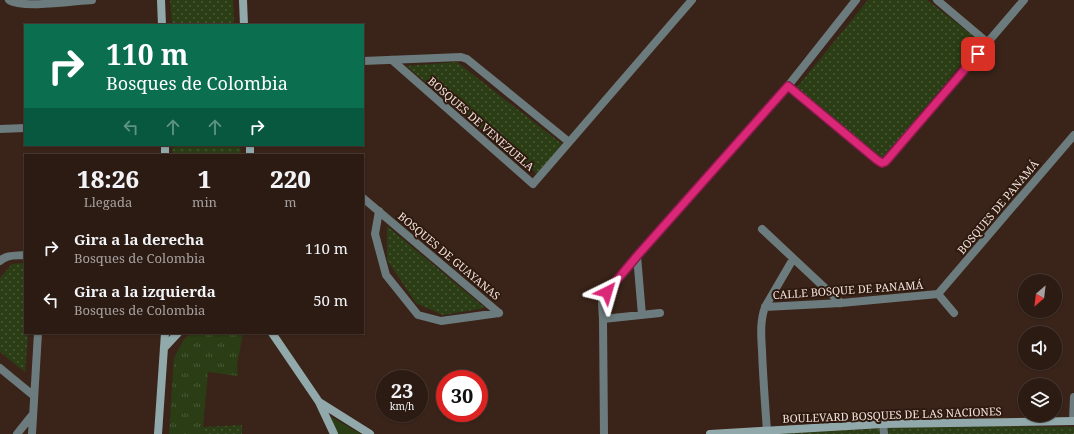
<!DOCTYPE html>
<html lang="es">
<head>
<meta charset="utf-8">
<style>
	body { margin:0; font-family:"Noto Serif",serif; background:#382821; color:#f1f3f6; height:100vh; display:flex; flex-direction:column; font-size:15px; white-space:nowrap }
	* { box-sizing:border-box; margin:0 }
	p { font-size:13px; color:#a6a1a0 }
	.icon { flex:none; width:22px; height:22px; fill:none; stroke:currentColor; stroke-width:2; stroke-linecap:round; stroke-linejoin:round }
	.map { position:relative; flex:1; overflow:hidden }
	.side { position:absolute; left:24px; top:154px; width:340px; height:180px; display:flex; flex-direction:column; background:#2c1b13; border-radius:0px; box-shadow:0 1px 3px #0004,0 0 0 1px #483933 }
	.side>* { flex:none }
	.top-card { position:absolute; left:24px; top:24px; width:340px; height:122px; border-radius:0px; box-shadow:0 1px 3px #0004,0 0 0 1px #483933; background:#0b6e4f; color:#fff; overflow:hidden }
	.needle { width:26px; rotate:208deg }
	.tools { position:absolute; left:1018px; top:274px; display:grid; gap:8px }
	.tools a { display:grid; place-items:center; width:44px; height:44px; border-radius:50%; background:#2c1b13; box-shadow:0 1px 3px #0004,0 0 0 1px #483933; font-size:20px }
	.speed { position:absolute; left:376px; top:370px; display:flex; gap:8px; font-size:20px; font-weight:700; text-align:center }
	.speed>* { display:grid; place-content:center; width:52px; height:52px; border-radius:50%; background:#2c1b13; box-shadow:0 1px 3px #0004,0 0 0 1px #483933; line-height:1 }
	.speed small { font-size:10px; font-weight:400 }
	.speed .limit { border:6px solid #d22; background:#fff; color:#111 }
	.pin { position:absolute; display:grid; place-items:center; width:34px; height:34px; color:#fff; margin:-17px; border-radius:8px; box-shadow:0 2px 6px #0006 }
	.me { position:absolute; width:44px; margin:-22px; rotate:40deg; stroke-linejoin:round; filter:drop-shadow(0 0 3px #0008) }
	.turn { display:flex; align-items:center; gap:14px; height:84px; padding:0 16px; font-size:18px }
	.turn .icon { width:52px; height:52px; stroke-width:2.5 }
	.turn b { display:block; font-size:28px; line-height:34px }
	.lanes { display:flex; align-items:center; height:38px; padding:0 16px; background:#0003; justify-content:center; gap:20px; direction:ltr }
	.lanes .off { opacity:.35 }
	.eta { display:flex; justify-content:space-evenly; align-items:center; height:68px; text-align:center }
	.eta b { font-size:24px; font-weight:800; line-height:28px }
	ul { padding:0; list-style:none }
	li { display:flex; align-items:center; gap:12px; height:52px; padding:0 16px }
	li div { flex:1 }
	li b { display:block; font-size:15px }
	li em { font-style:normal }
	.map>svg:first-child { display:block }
</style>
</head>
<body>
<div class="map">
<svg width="1074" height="434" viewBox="0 0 1074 434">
	<defs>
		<pattern id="grass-tufts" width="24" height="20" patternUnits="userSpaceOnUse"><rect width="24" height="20" fill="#2b3d14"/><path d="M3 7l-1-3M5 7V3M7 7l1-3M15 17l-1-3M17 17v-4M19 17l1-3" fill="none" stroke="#4a5936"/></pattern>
		<pattern id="park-dots" width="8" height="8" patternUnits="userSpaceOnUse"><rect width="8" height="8" fill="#2b3d14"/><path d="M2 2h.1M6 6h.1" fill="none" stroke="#4a5936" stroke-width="1.8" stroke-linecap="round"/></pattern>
	</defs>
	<rect width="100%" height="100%" fill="#3a2419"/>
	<path fill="url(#grass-tufts)" d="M192 333H243L237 365 238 376 208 372 203 427V434H169L174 358 184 339Z"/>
	<path fill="url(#park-dots)" d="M170 0H233L234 25H172Z
		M868 0H927L980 41 881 162 794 91Z
		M457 62 562 144 537 174 406 66Z
		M172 145H240L241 155H173Z
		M387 226 485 308 443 315 416 303 387 260Z
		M25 263V333H28L25 372 0 352V278L12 264Z
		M242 425V434H203V427Z
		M936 426 1074 427V434H764Z"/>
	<path fill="#2b3d14" d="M317 409 361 434H330L328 429Z"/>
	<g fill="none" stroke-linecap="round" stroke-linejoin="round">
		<path stroke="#6c7b7d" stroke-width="8" d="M9 0C22 9 74 1 92 0
			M937 0 988 43
			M392 60 533 184 692 0
			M363 61 461 57 467 59 569 142
			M788 86 877 160 882 163 885 162 1024 0
			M0 129 25 128
			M363 198 499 313
			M379 211 375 234 386 275 418 315 441 321 499 313
			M762 229 841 303
			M637 256 642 315
			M0 261C7 254 16 256 25 255
			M938 294 1074 135
			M938 294 954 313
			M765 307 841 303 938 294
			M603 319 660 313
			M0 368 34 396
			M1073 421 1074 397
			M883 424 884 434
			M767 431C765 404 763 377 762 350 761 335 760 321 765 307L793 259
			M17 434 33 414
			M32 434 38 333
			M604 434 603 319 602 303 604 297 607 292 637 256 788 86 856 0"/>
		<path stroke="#92a9ac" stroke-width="8" d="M161 0 162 25
			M243 0 244 25
			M165 145V155
			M250 145V155
			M272 333 319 402 334 434
			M164 348 178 333
			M319 402 370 434
			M158 434 165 333
			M710 434 883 424 1074 421"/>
	</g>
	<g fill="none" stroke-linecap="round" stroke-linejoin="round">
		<g stroke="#8e194d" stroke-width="10">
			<path id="route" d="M607 292 637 256 788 86 877 160 882 163 885 162 887 160 978 54"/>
		</g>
		<use href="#route" stroke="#db2777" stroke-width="7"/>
	</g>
	<g text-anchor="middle" stroke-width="4" stroke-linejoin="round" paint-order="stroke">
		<g font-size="11" fill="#f2e2db" stroke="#2f1a0f">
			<text transform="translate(481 124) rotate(41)" y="4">BOSQUES DE VENEZUELA</text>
			<text transform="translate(998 207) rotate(-50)" y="4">BOSQUES DE PANAMÁ</text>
			<text transform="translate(449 256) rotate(40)" y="4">BOSQUES DE GUAYANAS</text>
			<text transform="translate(848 290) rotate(-4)" y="4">CALLE BOSQUE DE PANAMÁ</text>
			<text transform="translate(892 415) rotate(-2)" y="4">BOULEVARD BOSQUES DE LAS NACIONES</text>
		</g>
	</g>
</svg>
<div class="tools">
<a><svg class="needle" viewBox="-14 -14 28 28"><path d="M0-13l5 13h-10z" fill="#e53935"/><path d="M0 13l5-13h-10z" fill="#a6a1a0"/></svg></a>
<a><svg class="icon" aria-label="sound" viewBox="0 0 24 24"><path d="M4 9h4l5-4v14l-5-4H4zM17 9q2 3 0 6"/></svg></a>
<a><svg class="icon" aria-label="layers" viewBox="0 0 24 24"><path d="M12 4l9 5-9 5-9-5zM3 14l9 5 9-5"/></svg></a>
</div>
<div class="speed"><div>23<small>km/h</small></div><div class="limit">30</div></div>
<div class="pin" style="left:978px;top:54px;background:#d93025"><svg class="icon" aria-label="arrive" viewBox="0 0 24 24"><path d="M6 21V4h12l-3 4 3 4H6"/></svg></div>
<svg class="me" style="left:607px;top:292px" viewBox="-20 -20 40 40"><path d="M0-17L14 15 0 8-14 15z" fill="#db2777" stroke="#fff" stroke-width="4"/></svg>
<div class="top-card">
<div class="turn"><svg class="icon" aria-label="right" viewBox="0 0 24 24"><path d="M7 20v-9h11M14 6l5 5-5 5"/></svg><div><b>110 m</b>Bosques de Colombia</div></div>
<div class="lanes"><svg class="icon off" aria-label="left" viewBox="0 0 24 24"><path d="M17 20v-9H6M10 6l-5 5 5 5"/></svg><svg class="icon off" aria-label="ahead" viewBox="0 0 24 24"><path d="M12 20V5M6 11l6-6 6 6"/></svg><svg class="icon off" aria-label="ahead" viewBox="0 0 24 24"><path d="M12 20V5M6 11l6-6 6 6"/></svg><svg class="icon" aria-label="right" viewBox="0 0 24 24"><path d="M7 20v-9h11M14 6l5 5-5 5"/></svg></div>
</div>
<section class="side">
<div class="eta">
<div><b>18:26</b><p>Llegada</p></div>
<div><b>1</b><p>min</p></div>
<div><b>220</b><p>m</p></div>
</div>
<ul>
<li><svg class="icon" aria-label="right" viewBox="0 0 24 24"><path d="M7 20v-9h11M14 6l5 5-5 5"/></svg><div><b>Gira a la derecha</b><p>Bosques de Colombia</p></div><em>110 m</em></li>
<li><svg class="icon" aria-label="left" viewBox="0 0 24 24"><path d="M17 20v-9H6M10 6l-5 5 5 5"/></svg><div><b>Gira a la izquierda</b><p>Bosques de Colombia</p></div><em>50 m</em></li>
</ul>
</section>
</div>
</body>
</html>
